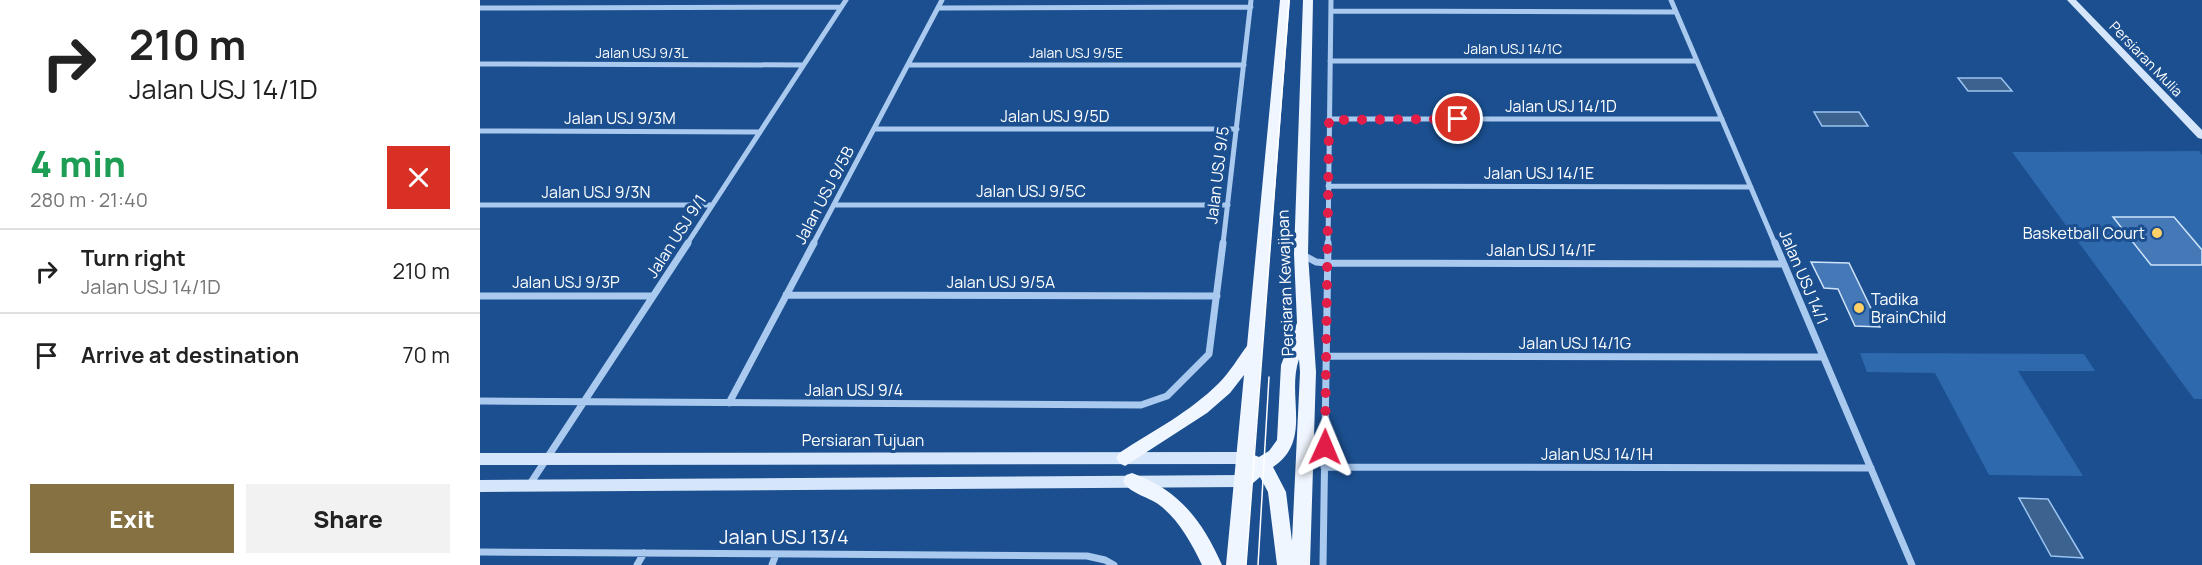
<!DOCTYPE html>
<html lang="en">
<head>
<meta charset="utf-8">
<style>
	body { margin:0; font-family:Manrope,sans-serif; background:#f2f2f2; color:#222; height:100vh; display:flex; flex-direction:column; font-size:22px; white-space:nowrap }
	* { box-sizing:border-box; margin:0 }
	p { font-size:20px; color:#767676 }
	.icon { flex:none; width:33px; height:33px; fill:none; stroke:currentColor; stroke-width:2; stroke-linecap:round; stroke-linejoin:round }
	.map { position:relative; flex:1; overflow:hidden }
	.details { display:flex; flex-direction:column; background:#fff; width:480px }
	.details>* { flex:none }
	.guide { background:#fff; color:#222; overflow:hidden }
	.pin { position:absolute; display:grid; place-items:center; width:51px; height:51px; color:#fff; margin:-26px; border:3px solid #fff; border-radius:50%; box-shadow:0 2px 6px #0007 }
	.me { position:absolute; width:66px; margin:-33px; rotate:1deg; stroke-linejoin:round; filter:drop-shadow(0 0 4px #0008) }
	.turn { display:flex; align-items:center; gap:21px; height:126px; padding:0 30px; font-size:27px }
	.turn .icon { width:78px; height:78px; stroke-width:2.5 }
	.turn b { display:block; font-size:42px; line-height:51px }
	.round { display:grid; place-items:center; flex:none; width:63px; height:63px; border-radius:0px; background:#f2f2f2 }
	.overview { display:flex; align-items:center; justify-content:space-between; height:102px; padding:0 30px }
	h1 { font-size:36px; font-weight:800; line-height:45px; color:#1e9e55 }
	.primary-button { display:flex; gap:12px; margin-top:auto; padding:12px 30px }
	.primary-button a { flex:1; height:69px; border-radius:0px; background:#857141; color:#fff; font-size:24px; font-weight:800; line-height:69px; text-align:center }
	.primary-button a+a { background:#f2f2f2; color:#222 }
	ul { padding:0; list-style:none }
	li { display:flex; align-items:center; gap:18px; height:84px; padding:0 30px; border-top:2px solid #e0e0e0 }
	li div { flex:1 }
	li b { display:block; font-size:22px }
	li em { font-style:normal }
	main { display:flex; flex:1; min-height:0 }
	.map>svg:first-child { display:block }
</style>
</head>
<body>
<main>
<section class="details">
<div class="guide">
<div class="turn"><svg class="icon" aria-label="right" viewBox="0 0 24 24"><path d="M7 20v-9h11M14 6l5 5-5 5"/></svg><div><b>210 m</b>Jalan USJ 14/1D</div></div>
</div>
<div class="overview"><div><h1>4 min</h1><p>280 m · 21:40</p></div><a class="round" style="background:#d93025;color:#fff"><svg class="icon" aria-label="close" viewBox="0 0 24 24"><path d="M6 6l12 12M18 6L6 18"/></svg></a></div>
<ul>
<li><svg class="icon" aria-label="right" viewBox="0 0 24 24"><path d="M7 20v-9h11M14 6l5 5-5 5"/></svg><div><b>Turn right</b><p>Jalan USJ 14/1D</p></div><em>210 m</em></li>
<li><svg class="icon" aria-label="arrive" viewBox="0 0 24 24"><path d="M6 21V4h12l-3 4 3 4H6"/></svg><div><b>Arrive at destination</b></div><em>70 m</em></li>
</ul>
<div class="primary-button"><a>Exit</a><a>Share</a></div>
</section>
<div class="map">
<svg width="1722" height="565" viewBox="0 0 1722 565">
	<rect width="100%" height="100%" fill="#1b4f8f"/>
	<path fill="#2e69ad" d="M1719 151 1722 155V399H1714L1532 152Z
		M1380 353 1604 354 1615 371H1538L1603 476 1509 475 1455 373 1387 372Z"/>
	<path fill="#3c6290" stroke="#9cc4f0" stroke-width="1.5" d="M1478 78H1521L1532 91H1488Z
		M1334 112H1379L1388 126H1342Z
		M1539 498 1568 499 1603 558 1571 556Z"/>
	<path fill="#4478b7" stroke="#cfe3fa" stroke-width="1.5" d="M1633 217H1694L1722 250V265H1671Z
		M1331 262 1369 263 1400 327 1375 326 1358 289 1344 288Z"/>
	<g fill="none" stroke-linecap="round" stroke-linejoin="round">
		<path stroke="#a9c9ee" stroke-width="5" d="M1191 0 1295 244
			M0 8 361 7
			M458 8 771 7
			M851 11 1196 12
			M850 61H1217
			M0 64 323 65
			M428 65H764
			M849 119H1242
			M394 129H757
			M0 131 280 132
			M848 186 1271 187
			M0 205H232
			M354 205H748
			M207 244 366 0
			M333 244 462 0
			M743 244 771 0
			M848 244 851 0"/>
		<path stroke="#a9c9ee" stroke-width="7" d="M1295 243 1432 565
			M823 255 836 262 847 263 1304 264
			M306 295 737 296
			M0 296H173
			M846 356 1343 357
			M0 401 661 405 687 396 729 354 743 243
			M249 403 334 243
			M844 467 1391 468
			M50 484 208 243
			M0 552 607 556 625 560 634 565
			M157 565 164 553
			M292 565 296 554
			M843 565 848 243"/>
		<path fill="#d6e6fa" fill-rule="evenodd" d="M1587 0H1596L1722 130V139L1718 138Z
			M765 452 770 454 772 458 770 462 765 464 0 465V453Z
			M763 475 768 477 770 481 768 485 763 487 0 492V480Z"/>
		<path fill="#f0f6ff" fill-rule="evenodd" d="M800 0H810L774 455 779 457 789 451 797 440 801 365 817 323 814 254 823 0H833L828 254 836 372 830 565H797L788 492 780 477 772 484 766 565H746L764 375 750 393 727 413 645 466 639 463 636 458 639 453C673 431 710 412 739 383 750 372 758 358 767 346ZM819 359 820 372 812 541 806 492 793 467C833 440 806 397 819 359Z
			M652 473C699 490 722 520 742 565H722C712 544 700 522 682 507 671 497 649 494 643 481L646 475Z"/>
		<path stroke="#fff" stroke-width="1.5" d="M766 565 809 0
			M778 565 789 377"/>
	</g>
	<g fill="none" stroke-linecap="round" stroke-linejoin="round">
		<path stroke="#e11d48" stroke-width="10" stroke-dasharray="0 18" d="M845 447 849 120 978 119"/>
	</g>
	<g fill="#ffd166" stroke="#1b4f8f" stroke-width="2">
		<circle cx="1677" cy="233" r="6"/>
		<circle cx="1379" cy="308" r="6"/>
	</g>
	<g text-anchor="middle" stroke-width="6" stroke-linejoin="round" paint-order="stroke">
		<g font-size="14" fill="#fff" stroke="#1b4f8f">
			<text x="1033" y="54">Jalan USJ 14/1C</text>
			<text x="162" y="58">Jalan USJ 9/3L</text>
			<text x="596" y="58">Jalan USJ 9/5E</text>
			<text transform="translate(1666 59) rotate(46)" y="5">Persiaran Mulia</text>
		</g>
		<g font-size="16" fill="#fff" stroke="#1b4f8f">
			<text x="1081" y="112">Jalan USJ 14/1D</text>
			<text x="575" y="122">Jalan USJ 9/5D</text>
			<text x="140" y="124">Jalan USJ 9/3M</text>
			<text x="1059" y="179">Jalan USJ 14/1E</text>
			<text transform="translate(737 175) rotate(-83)" y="6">Jalan USJ 9/5</text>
			<text x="551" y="197">Jalan USJ 9/5C</text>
			<text x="116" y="198">Jalan USJ 9/3N</text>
			<text transform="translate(344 195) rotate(-62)" y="6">Jalan USJ 9/5B</text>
			<text transform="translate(196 236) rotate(-57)" y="6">Jalan USJ 9/1</text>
			<text x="1061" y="256">Jalan USJ 14/1F</text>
			<text transform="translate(1324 277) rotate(67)" y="6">Jalan USJ 14/1</text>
			<text x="86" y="288">Jalan USJ 9/3P</text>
			<text x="521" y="288">Jalan USJ 9/5A</text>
			<text transform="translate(805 283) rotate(-92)" y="6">Persiaran Kewajipan</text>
			<text x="1095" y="349">Jalan USJ 14/1G</text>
			<text x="374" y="396">Jalan USJ 9/4</text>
			<text x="383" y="446">Persiaran Tujuan</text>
			<text x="1117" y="460">Jalan USJ 14/1H</text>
		</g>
		<g font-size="16" fill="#fff" stroke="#1b4f8f" text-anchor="end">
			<text x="1665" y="239">Basketball Court</text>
			<text x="1391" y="305" text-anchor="start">Tadika<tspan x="1391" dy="18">BrainChild</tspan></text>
		</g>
		<g font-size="20" fill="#fff" stroke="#1b4f8f">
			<text x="304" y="544">Jalan USJ 13/4</text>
		</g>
	</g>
</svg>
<div class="pin" style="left:978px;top:119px;background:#d93025"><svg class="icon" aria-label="arrive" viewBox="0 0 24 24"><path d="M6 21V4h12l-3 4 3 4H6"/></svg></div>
<svg class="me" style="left:845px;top:447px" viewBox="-20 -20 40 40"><path d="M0-17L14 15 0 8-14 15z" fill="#e11d48" stroke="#fff" stroke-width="4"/></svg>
</div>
</main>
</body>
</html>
